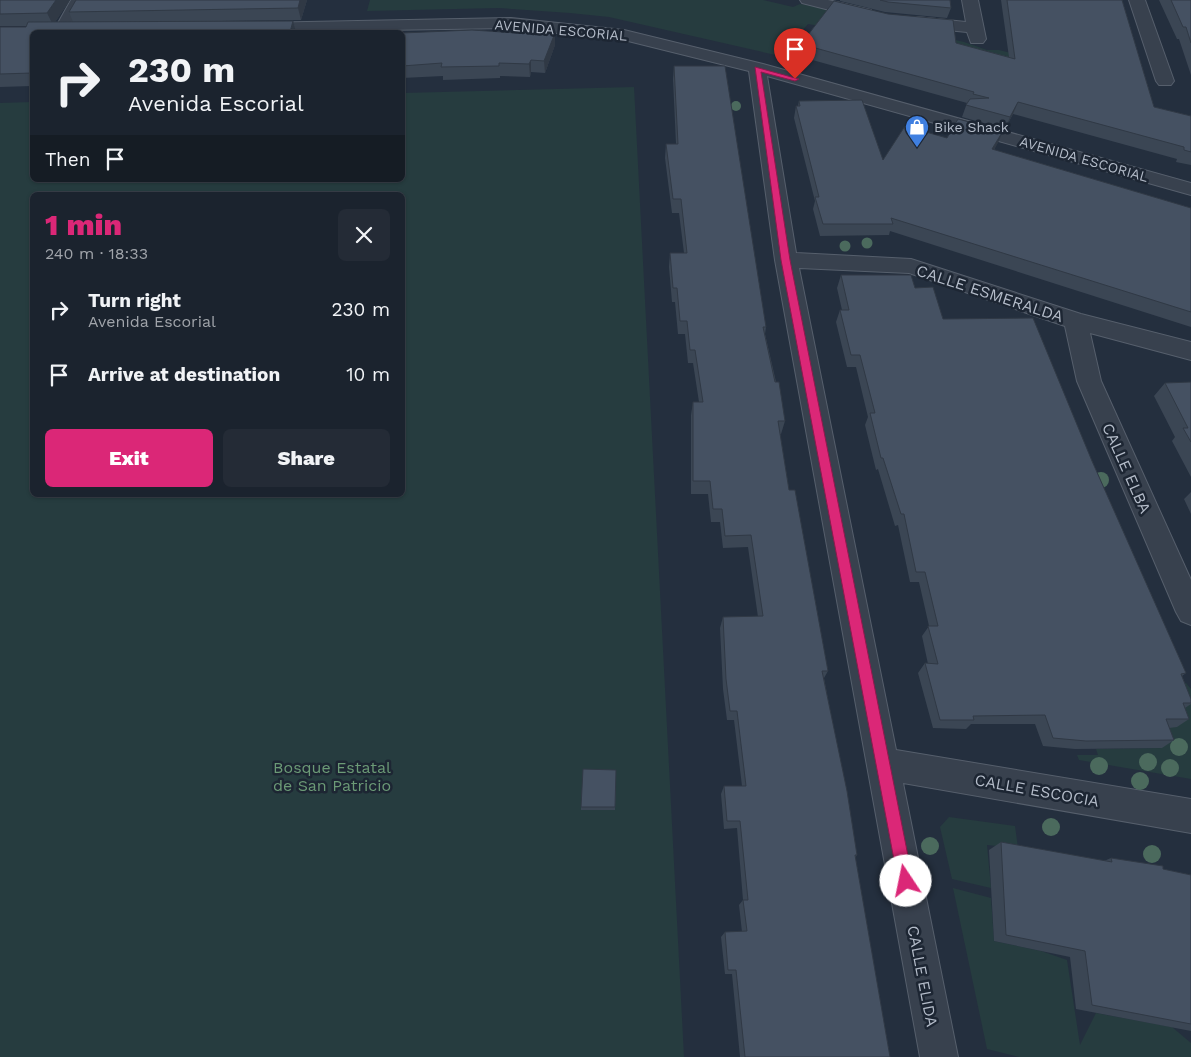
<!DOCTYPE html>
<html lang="en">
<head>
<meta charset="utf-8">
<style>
	body { margin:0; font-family:"Work Sans",sans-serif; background:#242b36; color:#f1f3f6; height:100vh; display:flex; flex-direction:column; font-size:19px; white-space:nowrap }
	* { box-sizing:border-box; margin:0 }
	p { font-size:16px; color:#a0a4aa }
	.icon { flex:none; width:28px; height:28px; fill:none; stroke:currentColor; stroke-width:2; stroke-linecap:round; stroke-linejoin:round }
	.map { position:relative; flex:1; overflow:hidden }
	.details { position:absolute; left:30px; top:192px; width:375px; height:305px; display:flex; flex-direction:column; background:#1b232e; border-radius:8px; box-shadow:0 1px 4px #0004,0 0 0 1px #39404a }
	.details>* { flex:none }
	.guide { position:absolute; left:30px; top:30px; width:375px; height:152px; border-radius:8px; box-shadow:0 1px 4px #0004,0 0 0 1px #39404a; background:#1b232e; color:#f1f3f6; overflow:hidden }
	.pin { position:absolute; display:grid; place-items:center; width:42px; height:42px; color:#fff; margin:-51px -21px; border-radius:50% 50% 50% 0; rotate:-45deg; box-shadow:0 0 5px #0007 }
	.pin .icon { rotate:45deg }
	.me { position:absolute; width:55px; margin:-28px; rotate:349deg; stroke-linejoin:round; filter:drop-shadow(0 0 4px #0008) }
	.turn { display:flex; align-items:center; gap:18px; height:105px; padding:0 15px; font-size:22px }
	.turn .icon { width:65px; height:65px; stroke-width:2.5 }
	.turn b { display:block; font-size:35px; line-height:42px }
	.then { display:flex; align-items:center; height:48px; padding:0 15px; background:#0003; gap:10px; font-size:19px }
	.round { display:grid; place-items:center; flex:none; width:52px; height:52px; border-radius:8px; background:#242b36 }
	.summary { display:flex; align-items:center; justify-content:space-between; height:85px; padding:0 15px }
	h1 { font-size:30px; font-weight:800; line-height:38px; color:#db2777 }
	.primary-button { display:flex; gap:10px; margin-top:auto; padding:10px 15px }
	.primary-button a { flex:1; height:58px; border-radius:8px; background:#db2777; color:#fff; font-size:20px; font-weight:800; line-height:58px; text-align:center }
	.primary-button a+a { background:#242b36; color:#f1f3f6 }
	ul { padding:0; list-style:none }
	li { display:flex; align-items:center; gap:15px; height:65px; padding:0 15px }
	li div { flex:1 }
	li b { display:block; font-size:19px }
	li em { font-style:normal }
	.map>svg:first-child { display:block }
</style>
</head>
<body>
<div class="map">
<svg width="1191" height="1057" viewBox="0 0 1191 1057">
	<rect width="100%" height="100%" fill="#242f3e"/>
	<path fill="#263c3f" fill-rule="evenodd" d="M370 0H763L793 7 800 4 806 5 964 42 987 50H999L1097 74 808 24 780 56 609 17 570 13 499 8 367 11Z
		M634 87 684 1057H0V103L32 102V180H402L403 93ZM32 195H402V495H32Z
		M1180 683H1186L1191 689V779L1079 760 1077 755H1098L1096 749 1161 748Z
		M949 817 1015 826 1018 848 987 845 991 888 952 879 940 827Z
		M953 888 991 898 994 941 1041 951 1067 960 1080 1045 1096 1013 1172 1027 1191 1043V1057H1019L987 1049Z"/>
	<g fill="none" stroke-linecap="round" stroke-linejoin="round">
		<g stroke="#565f6c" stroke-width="2">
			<path id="minor" d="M71 0H87L67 32H53Z
				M800 0H828L871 10 873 14 871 18 865 19 802 3Z
				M962 0H978L986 39 983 43H971L967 32 917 27 911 26 909 22 911 18 917 17 966 22Z
				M1129 0H1145L1174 81 1171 85H1159L1156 81Z
				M511 18 624 30 763 64 1191 183V195L767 76 796 253 911 259 1081 314 1191 342V360L1090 333 1101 381 1191 580V625L1181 621 1176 612 1077 381 1065 326 909 273 799 268 896 750 1191 799V833L903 783 958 1057H920L775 260 749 71 624 40 511 28 254 32 248 28 250 24 256 23Z"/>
		</g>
		<use href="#minor" fill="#38414e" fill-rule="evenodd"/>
	</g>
	<g fill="#4b6a5d">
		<circle cx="736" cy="106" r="5"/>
		<circle cx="867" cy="243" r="5.5"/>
		<circle cx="845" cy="246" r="5.5"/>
		<circle cx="1101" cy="480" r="8"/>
		<circle cx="1179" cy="747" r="9"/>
		<circle cx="1148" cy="762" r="9"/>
		<circle cx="1099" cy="766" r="9"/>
		<circle cx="1170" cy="768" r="9"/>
		<circle cx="1140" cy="781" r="9"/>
		<circle cx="1051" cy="827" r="9"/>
		<circle cx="930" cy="846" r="9"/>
		<circle cx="1152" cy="854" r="9"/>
	</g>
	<path fill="#3b4654" d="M0 0H70L55 22H73L69 12 76 0H307L301 20 220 21H293L296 32H32V86L0 87V27H26V26H0Z
		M840 0H950L951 8 947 18 885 12 840 1Z
		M1001 0H1122L1154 107 1191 116V165L1176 162 1177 159 1013 114 1005 129 962 117 967 103 798 56 801 44 956 43 1009 57Z
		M1159 0H1191V75L1179 39H1177Z
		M402 33 555 45 545 73 531 72 530 77 500 76V78L443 80V76L402 78Z
		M674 66 766 327 765 334 785 421 781 434H780L789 490 828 671 824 678 857 855 855 858 890 1057H740L732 974H725L721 937 725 932H742L739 905 743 900 737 828 724 829 721 794 724 786H742L734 720H727L723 689 720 628 723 617H758L748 547 723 548 720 522H711L708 494H691V415L693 402H699L693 363H688L685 334H678L675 302H672L669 267 670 253H684L679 213H672L665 158 666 144H676L673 79Z
		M799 101 883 160 947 138 1003 131 994 150 1191 208V327L890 231 889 235 820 236 813 209 815 201 794 118 796 106H798Z
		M841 275 915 288 943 319 1092 461 1186 673 1182 676 1191 699V704L1185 708 1189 719 1177 727 1169 728 1174 740 1162 748 1075 749 1043 746 1035 724H971L966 729 933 728 918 673 925 663 928 664 922 636 929 626 919 582H910L898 525 895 526 878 469 876 470 865 425 868 417 856 367H847L836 322 840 310H842L837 288Z
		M1191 382V477L1172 441 1175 437 1154 396 1165 383Z
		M1191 492V514L1184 499Z
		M616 770 615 810H581V807Z
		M1001 842 1104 861 1111 858 1191 875V1031L1076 1009 1070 957 994 941 989 850Z"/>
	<path fill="#303945" d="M56 0H70L53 25 47 13Z
		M300 0H307L301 20 298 8Z
		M293 21 296 32H290Z
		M555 33V45L545 73 544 61Z
		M531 60V72L530 77 529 64Z
		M1018 102 1013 114 1005 129 1010 117Z
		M1003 131 998 143 987 161 992 149Z"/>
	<path fill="#455162" stroke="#303945" d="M0 0H56L47 13 0 14Z
		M76 0H300L298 8 69 12Z
		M880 0H950L951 8 888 2Z
		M1007 0H1122L1154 107 1191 116V152L1184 150V147L1018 102 1010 117 966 105 970 99 989 98 973 94 974 92 801 44 834 1 888 14 953 20 956 43 1015 59Z
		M1171 0H1191V43L1186 27H1183Z
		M293 21 290 32H32V73L0 74V27H26L28 22Z
		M472 30 517 33 518 30 555 33 544 61 531 60 529 64 499 63V66L441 67 442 63 402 66V33Z
		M674 66H725L766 327H763L775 382H779L785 421H778L789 490H795L828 671H822L847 791 857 855H855L890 1057H745L736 970H728L725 932 747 931 743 900H748L740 821H727L724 786H746L737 711H730L726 679 723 617 763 616 751 535 725 536 722 509H713L710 481H693V402H703L695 350H690L687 321H680L677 288H673L670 253H687L681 199H673L666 144H678Z
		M862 100 883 160 905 126 947 138 958 119 1003 131 992 149 1191 208V312L891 218 893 224H823L815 197H819L796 106H800L799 101Z
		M841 275H911L915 288 933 287 943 319 1033 318 1092 461 1186 673 1181 674 1191 699V703H1183L1189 719H1166L1174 740 1086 741 1053 738 1045 715 973 716 974 720H940L925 663 938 664 928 626H938L925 572H916L904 514H901L883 458H881L870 413H875L860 355H851L840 310H849Z
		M1191 382V442L1183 428H1188L1165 383Z
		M583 769 616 770 615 807H581Z
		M1001 842 1112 862 1111 858 1163 866V869L1191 875V1024L1092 1005 1085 951 1006 935Z"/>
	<path fill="#db2777" stroke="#8e194d" d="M755 67 799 79 795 81 761 72 790 260 913 881 911 886 906 888 900 886 898 881 781 260Z"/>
	<defs>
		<g id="shop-pin" transform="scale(1.25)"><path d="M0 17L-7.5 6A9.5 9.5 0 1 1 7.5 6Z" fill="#3f7fe0" stroke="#1d2633"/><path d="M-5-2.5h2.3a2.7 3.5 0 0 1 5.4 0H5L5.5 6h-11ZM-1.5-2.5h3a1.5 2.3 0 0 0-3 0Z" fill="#fff"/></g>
	</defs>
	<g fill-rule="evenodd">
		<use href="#shop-pin" x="917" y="127"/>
	</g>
	<g text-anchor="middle" stroke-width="5" stroke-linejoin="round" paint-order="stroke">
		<g font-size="14" fill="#b4bcc9" stroke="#1d2633">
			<text transform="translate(561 30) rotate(5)" y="5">AVENIDA ESCORIAL</text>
			<text transform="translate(1084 159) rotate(16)" y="5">AVENIDA ESCORIAL</text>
		</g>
		<g font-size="14" fill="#b4bcc9" stroke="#1d2633" text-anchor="start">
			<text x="934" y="132">Bike Shack</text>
		</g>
		<g font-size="16" fill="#b4bcc9" stroke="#1d2633">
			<text transform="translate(990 293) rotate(18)" y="6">CALLE ESMERALDA</text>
			<text transform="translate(1127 468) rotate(66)" y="6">CALLE ELBA</text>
			<text transform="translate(1037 790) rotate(10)" y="6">CALLE ESCOCIA</text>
			<text transform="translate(923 976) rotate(79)" y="6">CALLE ELIDA</text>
		</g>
		<g font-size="16" fill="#6b9a76" stroke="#1d2633">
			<text x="332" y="773">Bosque Estatal<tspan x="332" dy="18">de San Patricio</tspan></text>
		</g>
	</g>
</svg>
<div class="pin" style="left:795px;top:79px;background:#d93025"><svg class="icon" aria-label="arrive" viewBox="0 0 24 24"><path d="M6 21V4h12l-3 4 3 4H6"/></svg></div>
<svg class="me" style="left:906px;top:881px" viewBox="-20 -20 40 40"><circle r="19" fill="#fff"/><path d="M0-13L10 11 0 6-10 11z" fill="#db2777"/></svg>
<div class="guide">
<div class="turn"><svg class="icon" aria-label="right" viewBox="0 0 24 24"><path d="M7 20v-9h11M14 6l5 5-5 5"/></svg><div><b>230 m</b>Avenida Escorial</div></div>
<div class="then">Then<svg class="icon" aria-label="arrive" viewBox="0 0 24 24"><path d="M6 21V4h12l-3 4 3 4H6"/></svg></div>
</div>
<section class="details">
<div class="summary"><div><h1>1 min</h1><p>240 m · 18:33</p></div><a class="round"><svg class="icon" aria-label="close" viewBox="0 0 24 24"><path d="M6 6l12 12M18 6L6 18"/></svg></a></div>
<ul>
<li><svg class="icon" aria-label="right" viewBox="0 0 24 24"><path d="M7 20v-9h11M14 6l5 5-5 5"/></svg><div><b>Turn right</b><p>Avenida Escorial</p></div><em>230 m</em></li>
<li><svg class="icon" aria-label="arrive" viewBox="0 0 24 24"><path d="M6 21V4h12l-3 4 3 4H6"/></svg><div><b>Arrive at destination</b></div><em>10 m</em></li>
</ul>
<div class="primary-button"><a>Exit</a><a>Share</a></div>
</section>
</div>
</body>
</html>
